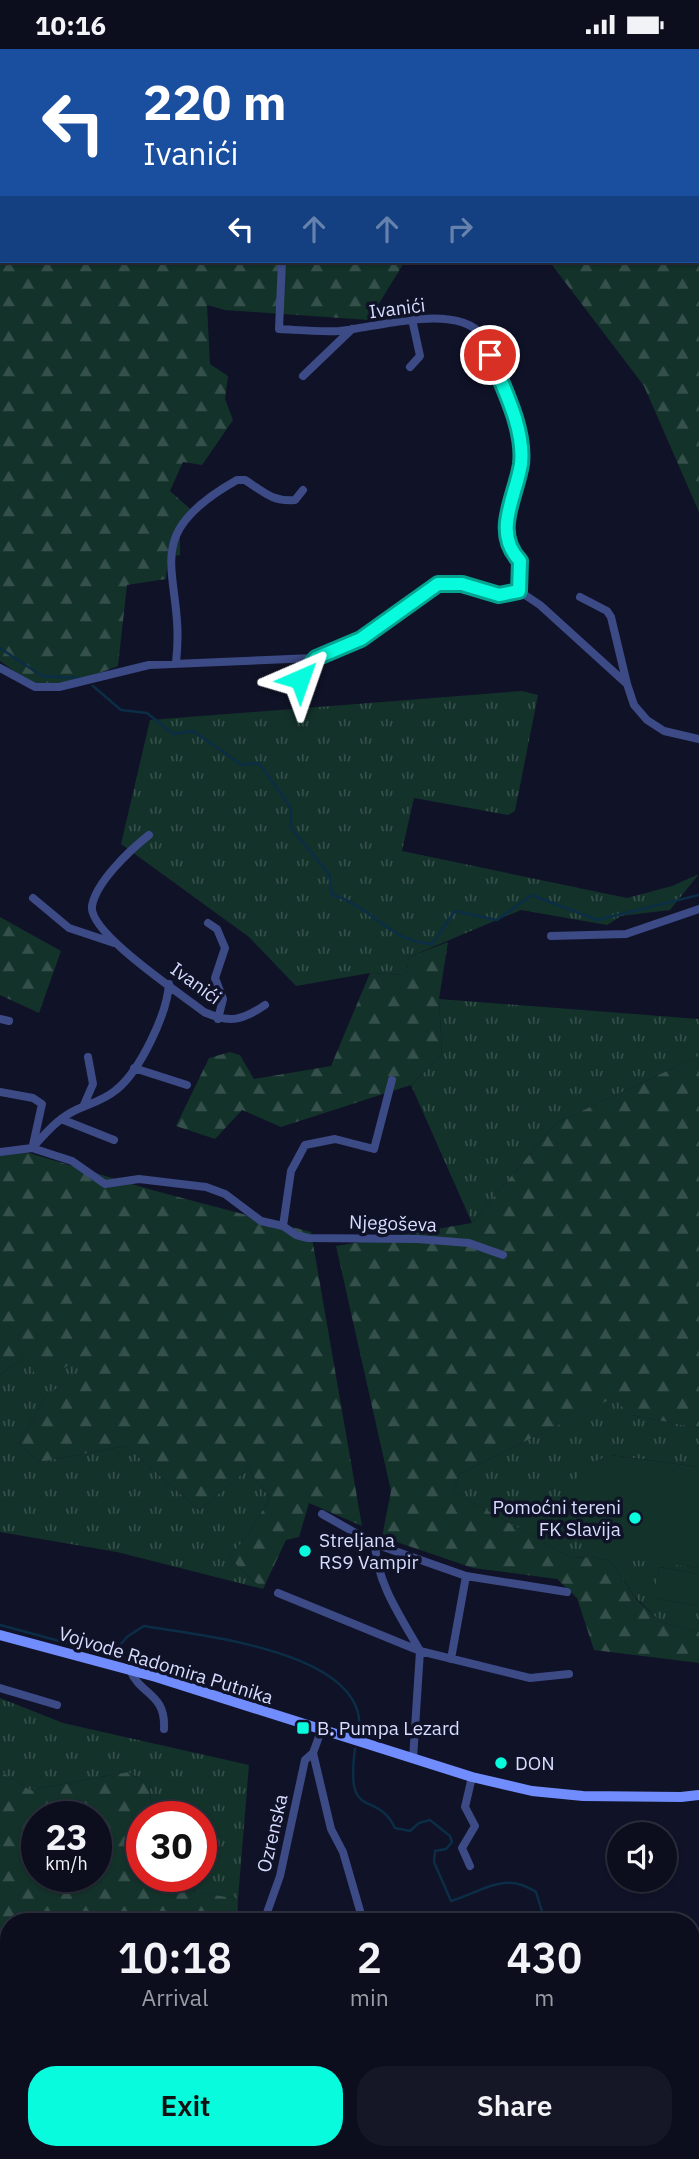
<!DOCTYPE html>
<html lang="en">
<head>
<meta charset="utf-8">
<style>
	body { margin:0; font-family:"IBM Plex Sans",sans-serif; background:#151727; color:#f1f3f6; height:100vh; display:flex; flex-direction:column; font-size:26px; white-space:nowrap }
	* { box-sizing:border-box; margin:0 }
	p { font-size:23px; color:#9a9ca4 }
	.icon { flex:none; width:38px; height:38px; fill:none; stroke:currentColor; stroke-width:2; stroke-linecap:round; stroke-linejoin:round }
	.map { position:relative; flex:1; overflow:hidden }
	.side { position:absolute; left:0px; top:1864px; width:700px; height:247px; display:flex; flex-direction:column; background:#0c0e1e; border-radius:28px 28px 0 0; box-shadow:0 2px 5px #0004,0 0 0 2px #2c2e3c }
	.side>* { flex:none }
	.banner { position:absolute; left:0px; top:0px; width:700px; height:214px; box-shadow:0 2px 5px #0004,0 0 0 2px #2c2e3c; background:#1a4fa0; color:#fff; overflow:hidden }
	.controls { position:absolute; left:607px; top:1773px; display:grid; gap:14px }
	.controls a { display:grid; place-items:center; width:70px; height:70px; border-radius:50%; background:#0c0e1e; box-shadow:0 2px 5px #0004,0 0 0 2px #2c2e3c; font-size:35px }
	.speed { position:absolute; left:21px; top:1752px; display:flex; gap:14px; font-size:35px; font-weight:700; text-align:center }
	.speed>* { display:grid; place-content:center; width:91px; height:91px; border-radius:50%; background:#0c0e1e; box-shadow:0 2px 5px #0004,0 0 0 2px #2c2e3c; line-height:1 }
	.speed small { font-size:18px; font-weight:400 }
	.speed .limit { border:10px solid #d22; background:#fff; color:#111 }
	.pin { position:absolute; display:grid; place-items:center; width:60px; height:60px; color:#fff; margin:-30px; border:4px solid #fff; border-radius:50%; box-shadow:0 2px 7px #0007 }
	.me { position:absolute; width:77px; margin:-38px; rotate:43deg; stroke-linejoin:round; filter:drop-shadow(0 0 5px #0008) }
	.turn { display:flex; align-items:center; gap:24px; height:147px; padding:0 28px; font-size:32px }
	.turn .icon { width:91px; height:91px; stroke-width:2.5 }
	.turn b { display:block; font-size:49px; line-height:60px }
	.lanes { display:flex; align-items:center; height:66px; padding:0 28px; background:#0003; justify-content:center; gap:35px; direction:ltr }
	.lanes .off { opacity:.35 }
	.eta { display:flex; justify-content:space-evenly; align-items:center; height:119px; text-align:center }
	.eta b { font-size:42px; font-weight:600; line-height:49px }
	.button { display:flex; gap:14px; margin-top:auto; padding:14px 28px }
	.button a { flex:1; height:80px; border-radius:28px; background:#08fbdd; color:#111; font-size:28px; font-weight:600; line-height:80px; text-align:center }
	.button a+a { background:#151727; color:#f1f3f6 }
	.status { display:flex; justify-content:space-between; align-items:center; height:49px; padding:0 35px; background:#0c0e1e; direction:ltr }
	.status svg { height:19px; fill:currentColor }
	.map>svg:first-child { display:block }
</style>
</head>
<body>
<div class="status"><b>10:16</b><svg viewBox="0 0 49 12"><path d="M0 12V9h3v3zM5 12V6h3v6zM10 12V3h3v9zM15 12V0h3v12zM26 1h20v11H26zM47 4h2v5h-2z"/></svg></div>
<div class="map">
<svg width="699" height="2110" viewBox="0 0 699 2110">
	<defs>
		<pattern id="grass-tufts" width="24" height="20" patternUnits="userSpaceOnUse" patternTransform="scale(1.75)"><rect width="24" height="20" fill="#13322a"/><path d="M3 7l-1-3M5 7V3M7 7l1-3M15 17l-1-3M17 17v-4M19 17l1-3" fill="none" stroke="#354f4a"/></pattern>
		<pattern id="forest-firs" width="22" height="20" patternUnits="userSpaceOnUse" patternTransform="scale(1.75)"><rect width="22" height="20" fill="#13322a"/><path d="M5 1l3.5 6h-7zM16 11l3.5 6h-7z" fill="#354f4a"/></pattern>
	</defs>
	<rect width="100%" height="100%" fill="#101228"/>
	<path fill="url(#grass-tufts)" d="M522 642 538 646 515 762 508 766 414 749 402 802 627 849 672 837 699 825 670 861 621 867 607 876 521 861 409 908 406 926 370 924 296 937 249 888 121 795 150 671Z
		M439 950 699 970V1007L556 1074 472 1174 411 1036 442 1006Z
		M26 1307 73 1313 85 1323 46 1346 19 1394 39 1413 126 1397 199 1461 248 1420 270 1449 246 1489 228 1508 263 1540 117 1503 0 1483V1326Z
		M614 1348 631 1366 699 1379V1418L611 1406 598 1503 699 1519V1525L659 1518 654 1549 699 1557V1583L661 1573 635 1548 611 1512 592 1508 572 1509 454 1443 459 1425Z
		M0 1649 63 1674 249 1716 238 1850 162 1837 161 1827H201V1768L153 1767 149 1735 128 1723 30 1741 0 1722Z"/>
	<path fill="url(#forest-firs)" fill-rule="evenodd" d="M0 0H699V463L644 337 549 212H698V2H2V212H405L369 271 225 261 207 256 210 315 228 327 225 350 233 371 202 416 183 413 170 442 196 465 180 480V506L168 508 166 530 127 536 118 617 75 633 35 638 0 612Z
		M0 868 61 902 39 964 0 946Z
		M448 893 439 950 442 1006 411 1036 281 1078 242 1061 215 1090 176 1077 209 1009 230 1003 240 1006 254 1030 331 1017 370 924 406 926 409 908Z
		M699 1007V1379L631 1366 613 1349 459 1425 454 1443 572 1509 592 1508 611 1512 636 1550 661 1573 699 1583V1614L594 1601 577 1549 557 1530 473 1519 382 1488 391 1442 336 1197 472 1174 556 1074Z
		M26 1103 152 1141 311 1183 362 1477 309 1454 299 1488 286 1491 263 1540 228 1508 246 1489 270 1449 248 1420 199 1461 126 1397 39 1413 19 1394 46 1346 84 1323 73 1313 40 1335 26 1307 0 1326V1106Z
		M0 1722 30 1741 128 1723 149 1735 153 1767 142 1768V1827H161L163 1837 238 1850 237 1872H9V2017L0 2014ZM37 1768H96V1827H37Z
		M212 2102H291L289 2110H210Z"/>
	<path fill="#13322a" d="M611 1406 699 1418V1519C673 1515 619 1511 597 1503 575 1494 564 1466 570 1444 576 1423 591 1412 611 1406Z
		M659 1518 699 1525V1557L653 1549Z"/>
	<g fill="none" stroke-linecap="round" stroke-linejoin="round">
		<path stroke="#0b2e46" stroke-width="2.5" d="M0 599 42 627 79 629
			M93 637 121 661 147 664 173 685 193 682 242 716 259 714 291 759V779L329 825 332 846C371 856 387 892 432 895L455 862 497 871 532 846 597 871 699 846
			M0 1576 111 1606 128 1587 144 1577C198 1586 377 1603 358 1688
			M355 1700C345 1775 376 1739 395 1779L410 1782 419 1774 430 1771 450 1787 452 1793 446 1800 435 1802 434 1813 451 1852C484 1842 504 1822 536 1843L545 1872
			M625 1872 631 1868 642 1872
			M691 1970 699 1968"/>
		<path stroke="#3c4a86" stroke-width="8" d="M282 212 279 280C299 281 319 283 339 282 375 279 455 253 482 286 496 321 526 377 521 415 516 447 492 483 520 512L519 542
			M410 318 420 307 412 270
			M303 327 352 280
			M580 548 607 562 611 568 627 635
			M176 613C187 524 132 490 237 431H245C264 443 272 453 295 451L303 441
			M0 619 35 638H59L149 616 315 609 361 590 438 535H462L499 546 519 542 540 556 627 635 634 656 647 671 664 682 699 690
			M300 630 315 609
			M149 786C130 801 96 833 92 857 88 884 183 946 204 963 230 975 243 971 265 956
			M33 849 69 879 114 894
			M208 874 217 880 225 899 215 929 223 950 218 970
			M551 887 626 885 699 860
			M0 970 9 972
			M134 1019 187 1036
			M0 1043 33 1049 42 1055 33 1096
			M83 1058 93 1035 88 1008
			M61 1070 114 1091
			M32 1099C46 1084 59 1068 78 1060 92 1054 104 1051 116 1041 140 1022 167 965 169 935
			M0 1103 32 1099 72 1112 105 1135 139 1130 206 1138 225 1145 261 1172 283 1177 296 1186 308 1189 418 1190 469 1194 503 1206
			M283 1177 291 1122 305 1096 335 1090 374 1100 392 1031
			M322 1465 375 1495
			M567 1543 466 1527 375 1495C377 1535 401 1568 420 1602L530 1629 569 1625
			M278 1544 420 1602 413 1710
			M451 1610 466 1527
			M130 1621C141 1647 166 1644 164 1680
			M0 1639 57 1656
			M321 1682 313 1704 331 1780 343 1803 363 1872
			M470 1817 462 1799 475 1777 465 1758 472 1728
			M264 1872 280 1827 305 1711 313 1704
			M691 2007 699 2006
			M699 2037 696 2040 699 2055
			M0 2064 9 2062
			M599 2102 603 2110
			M302 2110 305 2102
			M426 2110 432 2102"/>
		<path stroke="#718cfc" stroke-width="10" d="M0 1586 156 1628 472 1728 532 1742 583 1747 681 1748 699 1746"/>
	</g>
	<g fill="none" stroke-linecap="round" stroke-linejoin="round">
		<g stroke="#05a390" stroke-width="18">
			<path id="route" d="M300 630 316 609 361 590 438 535H462L499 546 519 542 520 512C492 483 516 448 521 415 525 380 503 338 490 306"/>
		</g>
		<use href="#route" stroke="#08fbdd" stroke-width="12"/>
	</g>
	<g fill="#08fbdd" stroke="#101228" stroke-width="2.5">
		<circle cx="635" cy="1469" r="7"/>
		<circle cx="305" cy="1502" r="7"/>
		<rect x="296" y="1672" width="14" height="14" rx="3.5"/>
		<circle cx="501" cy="1714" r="7"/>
	</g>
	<g text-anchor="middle" stroke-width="7" stroke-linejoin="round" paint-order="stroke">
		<g font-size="19" fill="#d8dcfe" stroke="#101228">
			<text transform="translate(397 259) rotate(-7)" y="7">Ivanići</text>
			<text transform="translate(196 934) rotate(36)" y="7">Ivanići</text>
			<text transform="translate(393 1174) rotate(2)" y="7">Njegoševa</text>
			<text transform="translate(166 1616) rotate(17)" y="7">Vojvode Radomira Putnika</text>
			<text transform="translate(272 1784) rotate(-77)" y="7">Ozrenska</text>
		</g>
		<g font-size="19" fill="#d8dcfe" stroke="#101228" text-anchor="start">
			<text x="621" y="1465" text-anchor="end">Pomoćni tereni<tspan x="621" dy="22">FK Slavija</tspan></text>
			<text x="319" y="1498">Streljana<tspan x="319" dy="22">RS9 Vampir</tspan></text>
			<text x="317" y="1686">B. Pumpa Lezard</text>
			<text x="515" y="1721">DON</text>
		</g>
	</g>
</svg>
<div class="controls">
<a><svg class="icon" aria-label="sound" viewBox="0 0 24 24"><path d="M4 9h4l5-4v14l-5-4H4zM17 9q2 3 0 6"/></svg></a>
</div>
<div class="speed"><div>23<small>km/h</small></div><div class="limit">30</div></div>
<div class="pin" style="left:490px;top:306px;background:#d93025"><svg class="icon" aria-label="arrive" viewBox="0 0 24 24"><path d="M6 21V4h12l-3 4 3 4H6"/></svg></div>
<svg class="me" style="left:300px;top:630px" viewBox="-20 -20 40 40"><path d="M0-17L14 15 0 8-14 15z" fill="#08fbdd" stroke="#fff" stroke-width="4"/></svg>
<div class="banner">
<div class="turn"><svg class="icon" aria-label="left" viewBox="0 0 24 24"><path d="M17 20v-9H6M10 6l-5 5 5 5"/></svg><div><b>220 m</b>Ivanići</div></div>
<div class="lanes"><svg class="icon" aria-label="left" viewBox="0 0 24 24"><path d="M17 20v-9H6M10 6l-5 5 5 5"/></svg><svg class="icon off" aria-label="ahead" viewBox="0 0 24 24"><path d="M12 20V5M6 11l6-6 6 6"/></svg><svg class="icon off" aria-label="ahead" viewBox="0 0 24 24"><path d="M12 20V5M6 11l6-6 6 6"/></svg><svg class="icon off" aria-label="right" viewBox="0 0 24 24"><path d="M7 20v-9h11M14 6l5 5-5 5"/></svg></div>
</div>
<section class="side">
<div class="eta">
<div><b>10:18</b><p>Arrival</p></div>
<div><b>2</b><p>min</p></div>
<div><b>430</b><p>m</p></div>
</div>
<div class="button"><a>Exit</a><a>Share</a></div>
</section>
</div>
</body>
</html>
